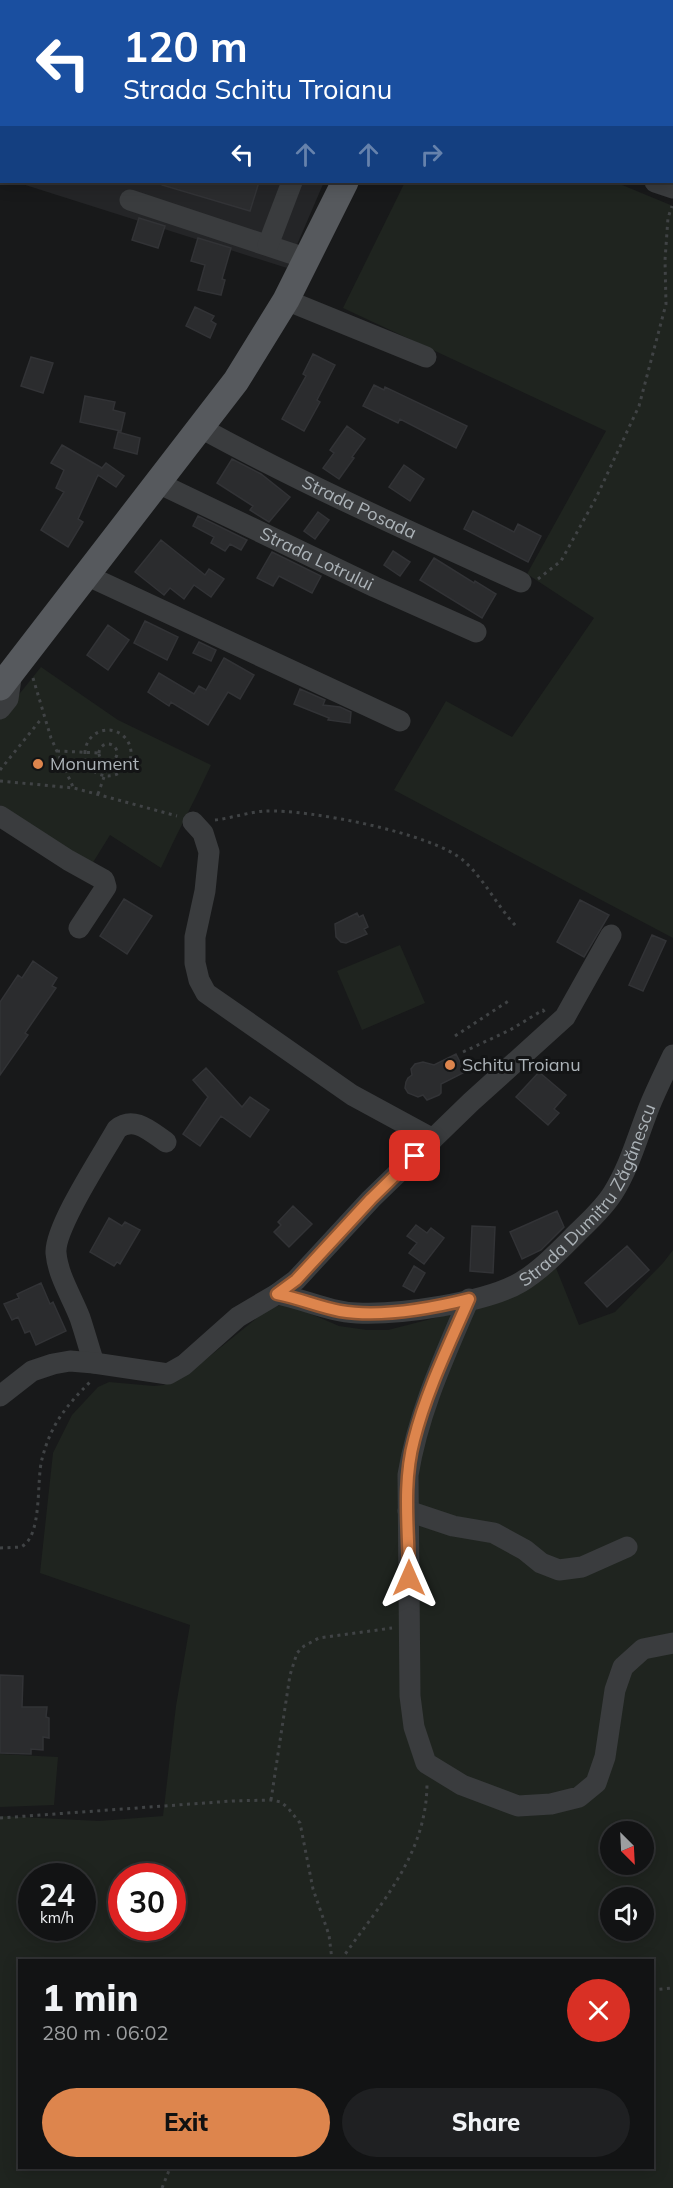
<!DOCTYPE html>
<html lang="en">
<head>
<meta charset="utf-8">
<style>
	body { margin:0; font-family:Mulish,sans-serif; background:#1f2022; color:#f1f3f6; height:100vh; display:flex; flex-direction:column; font-size:22px; white-space:nowrap }
	* { box-sizing:border-box; margin:0 }
	p { font-size:20px; color:#9c9ea0 }
	.icon { flex:none; width:33px; height:33px; fill:none; stroke:currentColor; stroke-width:2; stroke-linecap:round; stroke-linejoin:round }
	.map { position:relative; flex:1; overflow:hidden }
	.details { position:absolute; left:18px; top:1959px; width:636px; height:210px; display:flex; flex-direction:column; background:#121314; border-radius:0px; box-shadow:0 3px 15px #0003,0 0 0 2px #313234 }
	.details>* { flex:none }
	.guide { position:absolute; left:0px; top:0px; width:674px; height:183px; box-shadow:0 3px 15px #0003,0 0 0 2px #313234; background:#1a4fa0; color:#fff; overflow:hidden }
	.needle { width:39px; rotate:156deg }
	.buttons { position:absolute; left:600px; top:1821px; display:grid; gap:12px }
	.buttons a { display:grid; place-items:center; width:54px; height:54px; border-radius:50%; background:#121314; box-shadow:0 3px 15px #0003,0 0 0 2px #313234; font-size:30px }
	.speed { position:absolute; left:18px; top:1863px; display:flex; gap:12px; font-size:30px; font-weight:700; text-align:center }
	.speed>* { display:grid; place-content:center; width:78px; height:78px; border-radius:50%; background:#121314; box-shadow:0 3px 15px #0003,0 0 0 2px #313234; line-height:1 }
	.speed small { font-size:15px; font-weight:400 }
	.speed .limit { border:9px solid #d22; background:#fff; color:#111 }
	.pin { position:absolute; display:grid; place-items:center; width:51px; height:51px; color:#fff; margin:-26px; border-radius:12px; box-shadow:0 3px 9px #0006 }
	.me { position:absolute; width:66px; margin:-33px; rotate:0deg; stroke-linejoin:round; filter:drop-shadow(0 0 4px #0008) }
	.turn { display:flex; align-items:center; gap:21px; height:126px; padding:0 24px; font-size:27px }
	.turn .icon { width:78px; height:78px; stroke-width:2.5 }
	.turn b { display:block; font-size:42px; line-height:51px }
	.lanes { display:flex; align-items:center; height:57px; padding:0 24px; background:#0003; justify-content:center; gap:30px; direction:ltr }
	.lanes .off { opacity:.35 }
	.round { display:grid; place-items:center; flex:none; width:63px; height:63px; border-radius:32px; background:#1f2022 }
	.head { display:flex; align-items:center; justify-content:space-between; height:102px; padding:0 24px }
	h1 { font-size:36px; font-weight:800; line-height:45px }
	.action { display:flex; gap:12px; margin-top:auto; padding:12px 24px }
	.action a { flex:1; height:69px; border-radius:36px; background:#dd854d; color:#111; font-size:24px; font-weight:800; line-height:69px; text-align:center }
	.action a+a { background:#1f2022; color:#f1f3f6 }
	.map>svg:first-child { display:block }
</style>
</head>
<body>
<div class="map">
<svg width="673" height="2188" viewBox="0 0 673 2188">
	<rect width="100%" height="100%" fill="#18191a"/>
	<path fill="#242527" d="M0 0H406L2 2 1 177Z
		M16 182H324L287 268Z"/>
	<path fill="#1f241f" fill-rule="evenodd" d="M405 182H615L673 206V938L394 790 446 701 512 737 594 618 527 574 606 431 343 308Z
		M41 667 118 720 211 765C195 800 177 833 161 868L110 835 92 864 0 805V718Z
		M400 945 425 1003 362 1030 337 971Z
		M673 1250V2188H0V1816L99 1821 163 1816 176 1706 190 1625 40 1573 53 1453 72 1415 98 1387 109 1382 154 1386 164 1385 205 1360 268 1309 281 1305 295 1307 339 1326 367 1330H388L470 1309 520 1290 556 1268 579 1325 615 1312 663 1263ZM610 1832H644V1864H610ZM32 1876H82V1928H32ZM122 1876H172V1928H122ZM610 1898H644V1930H610ZM20 1960H652V2168H20Z
		M0 1754 58 1757 54 1805 0 1807Z"/>
	<g fill="none" stroke-linecap="round" stroke-linejoin="round">
		<path stroke="#303a3c" stroke-width="4.5" d="M672 165H673"/>
	</g>
	<path fill="#2b2c2e" stroke="#323336" stroke-width="1.5" d="M162 182H259L250 211 162 185Z
		M139 218 165 226 158 248 132 240Z
		M198 238 231 248 222 279 225 280 221 295 198 290 205 265 191 261Z
		M195 307 214 316 211 321 216 324 210 338 186 326Z
		M313 354 335 365 317 400 320 402 304 431 282 419 306 376 303 374Z
		M31 357 53 363 43 393 21 386Z
		M374 385 384 390 385 387 467 426 456 448 400 419 398 423 363 406Z
		M85 396 115 402 113 410 125 413 121 431 80 422Z
		M347 426 365 439 352 457 354 458 339 479 323 468 334 453 330 450Z
		M118 432 140 438 137 454 114 448Z
		M62 445 102 468 101 469 106 463 124 476 116 487 98 475 78 519 83 522 68 547 41 530 64 492 56 488 64 470 51 463Z
		M232 459 261 474 290 497 269 522 250 510 253 506 217 483Z
		M404 465 424 479 410 501 389 487Z
		M473 511 514 532 518 524 541 536 528 562 464 529Z
		M318 512 329 520 315 539 304 531Z
		M198 516 247 540 241 550 230 544 225 551 211 543 214 537 193 526Z
		M161 540 205 575 209 569 224 579 211 597 194 585 184 599 170 588 164 595 135 572Z
		M393 551 410 562 400 576 384 565Z
		M272 552 321 576 312 593 279 576 273 586 257 578Z
		M434 558 474 583 475 581 496 594 482 618 420 580Z
		M145 621 178 637 167 660 134 643Z
		M108 625 129 640 108 670 87 655Z
		M199 642 216 650 211 661 193 653Z
		M224 658 254 675 240 699 228 692 208 725 171 702 169 706 148 692 159 673 194 694 199 686 206 690Z
		M300 689 325 700 323 705 340 707 351 712 350 723 328 720 329 718 294 704Z
		M124 899 152 916 127 954 100 936Z
		M580 900 609 915 584 957 557 942Z
		M357 913 359 917 363 915 368 927 364 929 367 934 346 943 341 942 336 937 335 924Z
		M652 935 666 941 643 991 629 985Z
		M33 961 57 978 52 986 56 988 25 1033 28 1035 0 1075V1002L18 975 22 978Z
		M456 1054 465 1072 441 1084V1093L439 1095 427 1100 423 1095 418 1097 408 1093 405 1088 406 1082 408 1078 412 1075 411 1069 415 1064 423 1062 434 1065Z
		M206 1068 242 1107 250 1097 269 1110 250 1137 221 1116 200 1146 183 1134 208 1097 193 1080Z
		M539 1072 566 1095 554 1109 559 1113 548 1125 516 1097Z
		M293 1206 312 1224 289 1247 274 1232 281 1225 278 1222Z
		M557 1211 564 1227 541 1250 522 1259 510 1232Z
		M109 1218 122 1226 125 1222 140 1230 120 1264 117 1262 114 1266 90 1252Z
		M416 1225 427 1233 431 1228 444 1238 424 1264 409 1253 417 1243 407 1236Z
		M472 1226 495 1227 493 1273 470 1271Z
		M627 1246 649 1270 607 1307 585 1283Z
		M414 1266 425 1273 414 1292 403 1286Z
		M41 1283 50 1304 53 1302 66 1331 36 1345 30 1331 25 1333 18 1317 12 1320 4 1304 19 1298 17 1294Z
		M0 1675 23 1676 22 1707H47L46 1717 49 1718V1738L43 1737V1750L31 1749V1754L0 1753Z"/>
	<g fill="none" stroke-linecap="round" stroke-linejoin="round">
		<path stroke="#404345" stroke-width="3" stroke-dasharray="3 4.5" stroke-linecap="butt" d="M538 579 561 561 596 498 639 406 666 304 665 260 668 218 672 206
			M33 678 51 738 73 787
			M85 753a23 23 0 1 1 46 0a23 23 0 1 1-46 0Z
			M99 753a9 9 0 1 1 18 0a9 9 0 1 1-18 0Z
			M57 751 99 753
			M0 770 42 718
			M0 781 74 788 177 816
			M98 794 109 763
			M215 820C232 818 249 812 265 811 308 809 433 833 464 861 485 880 497 906 516 926
			M455 1036 510 1000
			M463 1052 510 1030 543 1010 545 1013
			M469 1067 483 1066
			M0 1548 21 1547C43 1536 36 1481 42 1459 51 1424 66 1406 91 1381
			M271 1800 290 1675 297 1653 304 1646 319 1638 392 1628
			M0 1818 232 1801 271 1800 281 1802 288 1808 300 1823 313 1889 329 1935 332 1960
			M341 1960C380 1904 427 1855 427 1783
			M652 1990 673 1988
			M162 2188 170 2168"/>
		<g stroke="#3a3c3e" stroke-width="21">
			<path d="M355 0 359 2"/>
			<path d="M646 2V0"/>
			<path d="M655 182 673 188"/>
			<path d="M130 200 308 259"/>
			<path d="M268 245 292 182"/>
			<path d="M286 300 426 357"/>
			<path id="s1" d="M201 428C305 485 413 533 521 582"/>
			<path id="s2" d="M158 483 375 587 476 632"/>
			<path d="M86 575 400 721"/>
			<path d="M0 709 8 699 12 672"/>
			<path d="M0 816 68 860 104 880 106 887 79 928"/>
			<path d="M193 822 203 833 209 852 205 891 195 937V963L199 980 206 993 352 1095 433 1139"/>
			<path id="s3" d="M277 1294C304 1299 329 1312 357 1313 398 1315 486 1303 521 1282 542 1269 559 1251 576 1234 589 1221 603 1209 613 1193 630 1166 638 1135 650 1105 657 1088 665 1072 673 1055"/>
			<path d="M469 1299C444 1357 418 1413 408 1475L410 1696 414 1727 426 1763 462 1785 518 1806 551 1804 579 1797 596 1783 605 1757 615 1690 623 1667 643 1649 673 1643"/>
			<path d="M94 1363C89 1348 85 1333 80 1318 72 1297 58 1276 56 1253 54 1228 103 1154 117 1129 134 1115 151 1132 166 1142"/>
			<path d="M0 1396 32 1371 53 1364 70 1361 94 1363 168 1374 184 1365 238 1317 277 1294 296 1280 371 1199 471 1102 565 1017 611 935"/>
			<path d="M408 1511 453 1526 494 1533 525 1550 541 1563 559 1570 582 1567 627 1547"/>
		</g>
		<path stroke="#56595d" stroke-width="27" d="M429 2 430 0
			M0 687 236 381 286 300 345 182"/>
	</g>
	<g fill="none" stroke-linecap="round" stroke-linejoin="round">
		<g stroke="#905632" stroke-width="15">
			<path id="route" d="M409 1578C409 1533 402 1484 414 1440 426 1392 449 1345 469 1299 429 1309 381 1318 340 1311 319 1307 298 1298 277 1294L296 1280 371 1199 415 1156"/>
		</g>
		<use href="#route" stroke="#dd854d" stroke-width="10"/>
	</g>
	<g fill="#dd854d" stroke="#131415" stroke-width="2">
		<circle cx="38" cy="764" r="6"/>
		<circle cx="450" cy="1065" r="6"/>
	</g>
	<g text-anchor="middle" stroke-width="6" stroke-linejoin="round" paint-order="stroke">
		<g font-size="18" fill="#acb3b8" stroke="#131415">
			<text dy="6" stroke="none"><textPath href="#s1" startOffset="177">Strada Posada</textPath></text>
			<text dy="6" stroke="none"><textPath href="#s2" startOffset="176">Strada Lotrului</textPath></text>
			<text dy="6" stroke="none"><textPath href="#s3" startOffset="363">Strada Dumitru Zăgănescu</textPath></text>
		</g>
		<g font-size="18" fill="#acb3b8" stroke="#131415" text-anchor="start">
			<text x="50" y="770">Monument</text>
			<text x="462" y="1071">Schitu Troianu</text>
		</g>
	</g>
</svg>
<div class="buttons">
<a><svg class="needle" viewBox="-14 -14 28 28"><path d="M0-13l5 13h-10z" fill="#e53935"/><path d="M0 13l5-13h-10z" fill="#9c9ea0"/></svg></a>
<a><svg class="icon" aria-label="sound" viewBox="0 0 24 24"><path d="M4 9h4l5-4v14l-5-4H4zM17 9q2 3 0 6"/></svg></a>
</div>
<div class="speed"><div>24<small>km/h</small></div><div class="limit">30</div></div>
<div class="pin" style="left:415px;top:1156px;background:#d93025"><svg class="icon" aria-label="arrive" viewBox="0 0 24 24"><path d="M6 21V4h12l-3 4 3 4H6"/></svg></div>
<svg class="me" style="left:409px;top:1578px" viewBox="-20 -20 40 40"><path d="M0-17L14 15 0 8-14 15z" fill="#dd854d" stroke="#fff" stroke-width="4"/></svg>
<div class="guide">
<div class="turn"><svg class="icon" aria-label="left" viewBox="0 0 24 24"><path d="M17 20v-9H6M10 6l-5 5 5 5"/></svg><div><b>120 m</b>Strada Schitu Troianu</div></div>
<div class="lanes"><svg class="icon" aria-label="left" viewBox="0 0 24 24"><path d="M17 20v-9H6M10 6l-5 5 5 5"/></svg><svg class="icon off" aria-label="ahead" viewBox="0 0 24 24"><path d="M12 20V5M6 11l6-6 6 6"/></svg><svg class="icon off" aria-label="ahead" viewBox="0 0 24 24"><path d="M12 20V5M6 11l6-6 6 6"/></svg><svg class="icon off" aria-label="right" viewBox="0 0 24 24"><path d="M7 20v-9h11M14 6l5 5-5 5"/></svg></div>
</div>
<section class="details">
<div class="head"><div><h1>1 min</h1><p>280 m · 06:02</p></div><a class="round" style="background:#d93025;color:#fff"><svg class="icon" aria-label="close" viewBox="0 0 24 24"><path d="M6 6l12 12M18 6L6 18"/></svg></a></div>
<div class="action"><a>Exit</a><a>Share</a></div>
</section>
</div>
</body>
</html>
